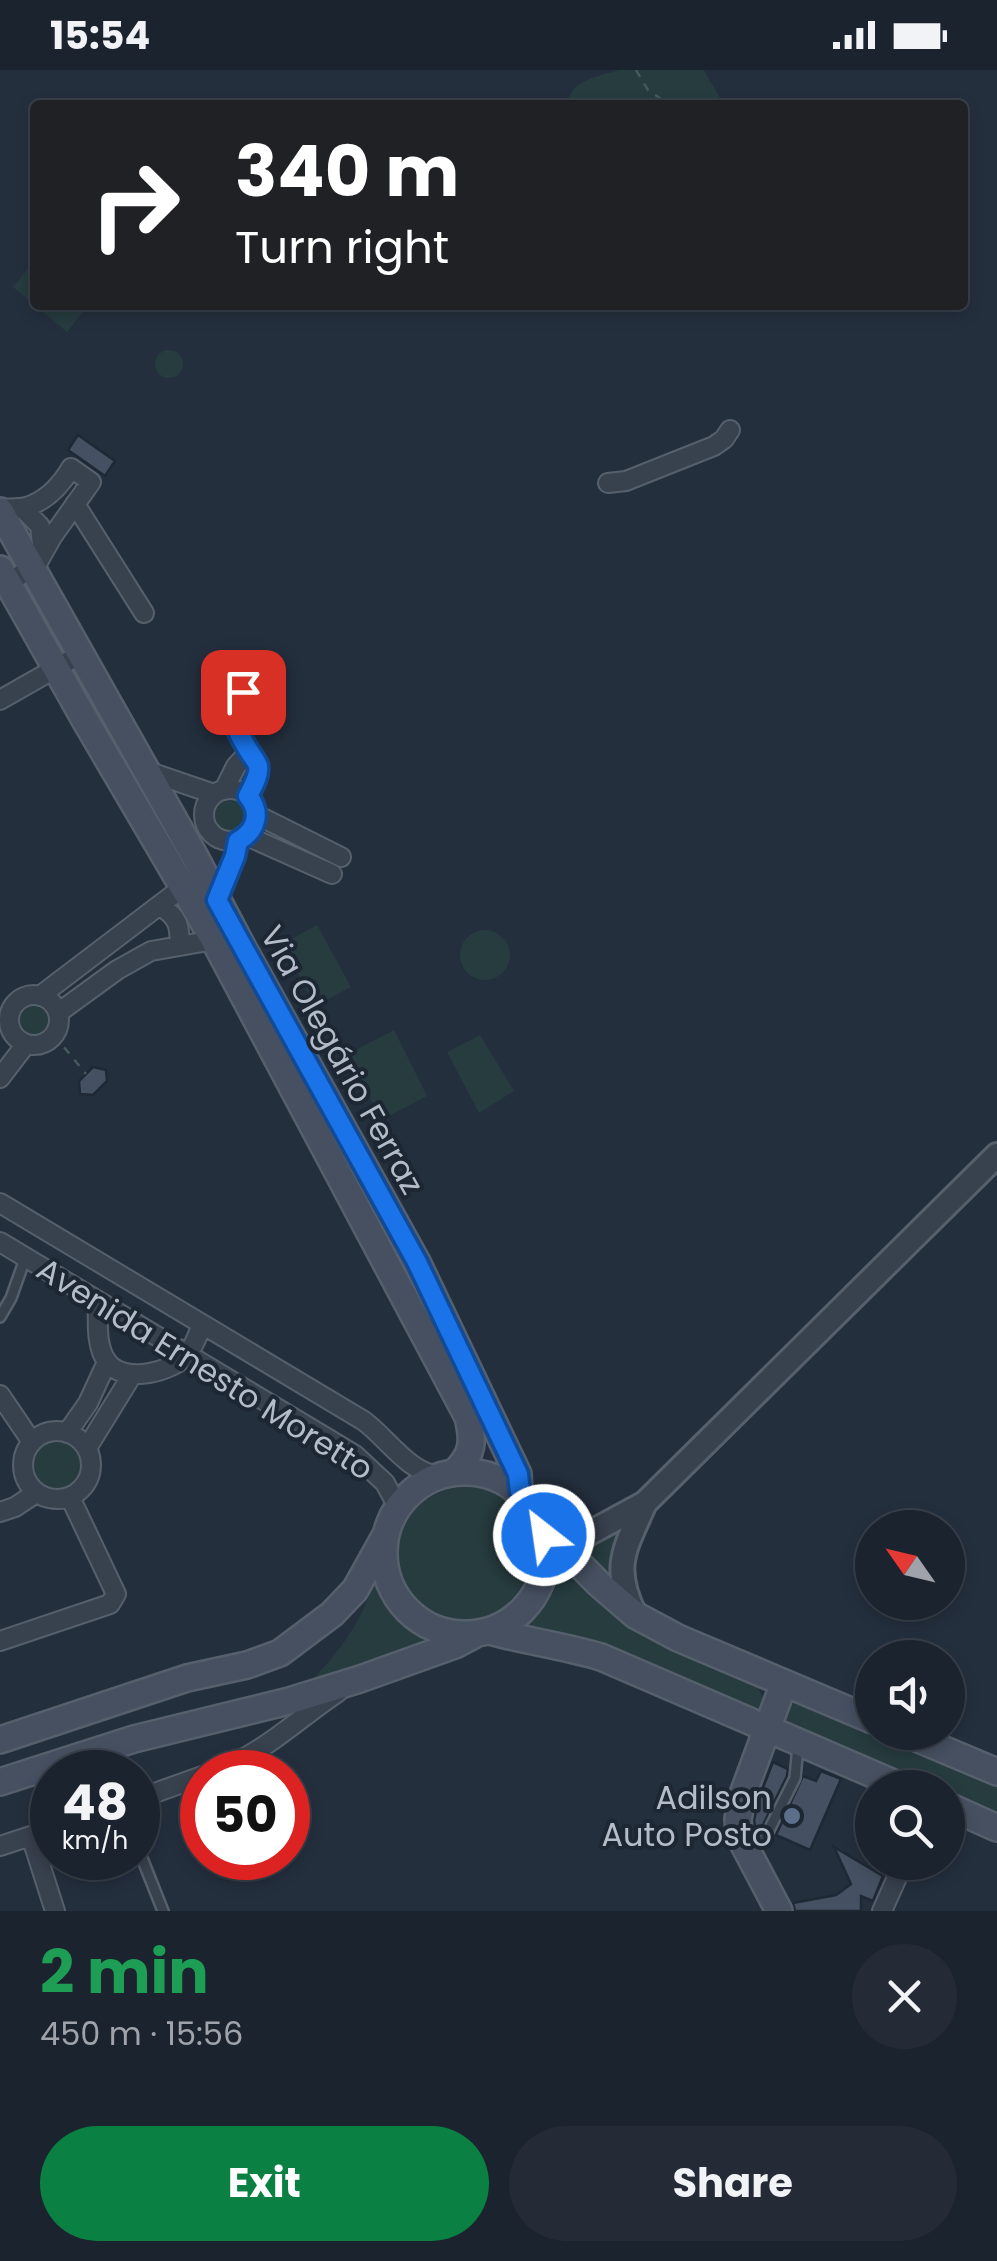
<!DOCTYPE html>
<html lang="en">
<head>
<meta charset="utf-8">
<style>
	body { margin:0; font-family:Poppins,sans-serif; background:#242b36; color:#f1f3f6; height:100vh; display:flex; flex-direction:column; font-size:38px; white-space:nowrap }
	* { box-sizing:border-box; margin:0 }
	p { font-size:32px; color:#a0a4aa }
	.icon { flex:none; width:55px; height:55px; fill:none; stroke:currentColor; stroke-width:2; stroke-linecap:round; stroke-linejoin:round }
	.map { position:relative; height:1841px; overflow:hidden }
	.panel { display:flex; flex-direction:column; background:#1b232e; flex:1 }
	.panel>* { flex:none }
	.banner { position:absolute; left:30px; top:30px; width:938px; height:210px; border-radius:10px; box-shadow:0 5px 15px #0003,0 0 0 2px #39404a; background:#202124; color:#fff; overflow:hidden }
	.needle { width:65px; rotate:304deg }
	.tools { position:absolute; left:855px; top:1440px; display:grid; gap:20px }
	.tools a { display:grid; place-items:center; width:110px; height:110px; border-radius:50%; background:#1b232e; box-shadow:0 5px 15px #0003,0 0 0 2px #39404a; font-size:50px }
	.speed { position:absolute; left:30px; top:1680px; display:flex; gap:20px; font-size:50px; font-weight:700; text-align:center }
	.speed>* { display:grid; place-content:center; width:130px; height:130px; border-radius:50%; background:#1b232e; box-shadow:0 5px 15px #0003,0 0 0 2px #39404a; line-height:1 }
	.speed small { font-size:25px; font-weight:400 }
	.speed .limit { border:15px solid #d22; background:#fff; color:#111 }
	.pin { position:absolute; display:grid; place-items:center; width:85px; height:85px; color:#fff; margin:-42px; border-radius:20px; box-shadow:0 5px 15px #0006 }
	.me { position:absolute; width:110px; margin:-55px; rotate:330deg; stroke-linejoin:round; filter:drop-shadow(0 0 8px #0008) }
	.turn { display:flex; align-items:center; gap:35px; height:210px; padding:0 40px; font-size:45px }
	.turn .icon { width:130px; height:130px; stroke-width:2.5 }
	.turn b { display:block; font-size:70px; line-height:85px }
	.round { display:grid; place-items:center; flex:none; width:105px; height:105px; border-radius:52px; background:#242b36 }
	.summary { display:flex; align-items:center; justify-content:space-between; height:170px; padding:0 40px }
	h1 { font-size:60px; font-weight:700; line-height:75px; color:#1e9e55 }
	.primary-button { display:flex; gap:20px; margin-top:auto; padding:20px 40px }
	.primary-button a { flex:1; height:115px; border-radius:60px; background:#0b8043; color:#fff; font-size:40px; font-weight:700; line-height:115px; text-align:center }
	.primary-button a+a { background:#242b36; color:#f1f3f6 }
	.status { display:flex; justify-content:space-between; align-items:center; height:70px; padding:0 50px; background:#1b232e; direction:ltr }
	.status svg { height:28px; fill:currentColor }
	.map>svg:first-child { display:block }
</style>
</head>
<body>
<div class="status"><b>15:54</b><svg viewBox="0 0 49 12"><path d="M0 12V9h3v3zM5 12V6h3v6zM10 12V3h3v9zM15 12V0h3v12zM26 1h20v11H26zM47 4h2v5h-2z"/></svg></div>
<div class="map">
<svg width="997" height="1841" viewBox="0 0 997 1841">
	<rect width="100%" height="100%" fill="#242f3e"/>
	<path fill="#263c3f" d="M619 0H704L724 35H567C571 9 597 7 619 0Z
		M34 191 35 235H88L67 262 13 217Z
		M155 294a14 14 0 1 1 28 0a14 14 0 1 1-28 0Z
		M213 746a19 19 0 1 1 38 0a19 19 0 1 1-38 0Z
		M317 855 351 917 315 936 282 874Z
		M460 885a25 25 0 1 1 50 0a25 25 0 1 1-50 0Z
		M16 952a18 18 0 1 1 36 0a18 18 0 1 1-36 0Z
		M394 960 427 1026 381 1050 348 984Z
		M480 965 514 1021 479 1043 447 982Z
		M31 1395a26 26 0 1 1 52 0a26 26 0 1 1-52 0Z
		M396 1488a71 71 0 1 1 142 0a71 71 0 1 1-142 0Z
		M623 1453 618 1521 571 1472Z
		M556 1485C583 1513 609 1542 643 1564 678 1586 719 1600 757 1617L763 1627 759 1638 756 1641 519 1558C548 1535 546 1516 556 1485Z
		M381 1493C392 1539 407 1556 452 1571L308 1614C347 1575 364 1546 381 1493Z
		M801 1631 997 1712V1745L948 1725V1718L931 1717 795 1660 790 1658 785 1646 791 1634Z"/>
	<path fill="#455162" stroke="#1f2835" stroke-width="2.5" d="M78 365 115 391 105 406 68 380Z
		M93 997 106 1000 107 1011 93 1025 80 1024 79 1011Z
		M773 1692 788 1699 787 1706 761 1759 755 1756 754 1750 759 1728Z
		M821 1701 841 1709 810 1780 776 1765 803 1706 816 1711Z
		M834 1777 883 1806 873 1831 861 1826V1841H795L793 1833 836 1825 851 1814Z"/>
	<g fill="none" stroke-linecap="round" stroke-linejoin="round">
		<g stroke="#565f6c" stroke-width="14">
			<path id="service" d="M0 1247 11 1228 26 1186
				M138 1778 163 1841
				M751 1783 765 1768 795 1708 798 1676"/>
		</g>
		<g stroke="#565f6c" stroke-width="22">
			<path id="minor" d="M608 413 626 411 714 376 724 369 730 360
				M75 434 144 543
				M22 438 40 456 43 483
				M0 439C9 438 18 439 26 437 46 431 61 415 71 398L91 412 52 467 38 492 8 514
				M0 630 79 585
				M144 700 214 724
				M204 745a26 26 0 1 1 52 0a26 26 0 1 1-52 0Z
				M224 720 236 696 250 681
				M248 726 258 702V695C250 682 235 666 234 650 232 630 252 605 268 594
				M257 745 341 787
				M247 766 332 804
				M212 834 217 831 235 786 237 771
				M160 836C177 846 181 856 179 876
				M9 950a25 25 0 1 1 50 0a25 25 0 1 1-50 0Z
				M40 926 182 818
				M58 943 117 900 151 881 214 870
				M0 1008 26 974
				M0 1133 364 1351C388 1369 409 1403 439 1406
				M0 1172 355 1385 385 1413 398 1437
				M98 1231C98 1250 95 1277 108 1293 125 1314 173 1302 188 1284 194 1276 198 1264 202 1255
				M0 1325 32 1372
				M23 1395a34 34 0 1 1 68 0a34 34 0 1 1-68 0Z
				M67 1363 88 1333 107 1292
				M87 1378 132 1305
				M0 1442 15 1437 36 1423
				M0 1571 110 1534 116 1524 70 1427
				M213 1702C262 1685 296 1650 338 1622
				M138 1729 202 1706
				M31 1766 55 1841
				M0 1776 52 1759
				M882 1841 904 1792"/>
		</g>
		<g stroke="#565f6c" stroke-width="28">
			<path id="tertiary" d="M541 1449 565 1463 586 1465 645 1433 997 1085
				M635 1545C611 1496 625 1479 645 1433"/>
		</g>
		<g stroke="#565f6c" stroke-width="30">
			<path id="secondary" d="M0 441 194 785 244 880 417 1192 518 1404 519 1423
				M0 499 85 650 214 870 468 1347C474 1372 473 1384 455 1402
				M384 1483a81 81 0 1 1 162 0a81 81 0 1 1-162 0Z
				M541 1455 599 1514 635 1545 678 1568 872 1650
				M489 1561C526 1571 564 1576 601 1587L905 1718
				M902 1662 997 1702
				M0 1670 187 1608 247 1595 280 1583 332 1544 355 1520 384 1468
				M0 1712 134 1669 289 1631 360 1609 455 1575 472 1566
				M948 1736 997 1758
				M779 1841 743 1773 739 1762 738 1749 743 1724 784 1613"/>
		</g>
		<path stroke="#44595c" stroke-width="2.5" stroke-dasharray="8 8" stroke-linecap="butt" d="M636 0 648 20 667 33
			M664 35H674
			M54 965 86 1004"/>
		<use href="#service" stroke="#38414e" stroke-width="9"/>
		<use href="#minor" stroke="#38414e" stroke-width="18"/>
		<use href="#tertiary" stroke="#38414e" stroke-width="22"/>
		<use href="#secondary" stroke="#465061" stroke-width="25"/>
	</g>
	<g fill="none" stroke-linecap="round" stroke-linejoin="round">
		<g stroke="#114b97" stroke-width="25">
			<path id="route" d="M243 622C230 650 234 656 249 681 252 686 256 690 258 696 260 705 252 718 248 726 262 743 256 761 238 771L235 786 217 830 417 1192 518 1404 520 1422 536 1443 544 1465"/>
		</g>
		<use href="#route" stroke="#1a73e8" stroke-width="18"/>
	</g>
	<circle fill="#5c6f8a" stroke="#1d2633" stroke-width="4" cx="792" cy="1746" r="10"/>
	<g text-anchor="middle" stroke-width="8" stroke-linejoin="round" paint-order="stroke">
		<g font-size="32" fill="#b4bcc9" stroke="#1d2633">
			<text transform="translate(342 990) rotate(61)" y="11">Via Olegário Ferraz</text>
			<text transform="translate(205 1299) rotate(32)" y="11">Avenida Ernesto Moretto</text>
		</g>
		<g font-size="32" fill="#b4bcc9" stroke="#1d2633" text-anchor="end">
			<text x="772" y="1739">Adilson<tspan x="772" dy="37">Auto Posto</tspan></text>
		</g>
	</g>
</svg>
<div class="tools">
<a><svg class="needle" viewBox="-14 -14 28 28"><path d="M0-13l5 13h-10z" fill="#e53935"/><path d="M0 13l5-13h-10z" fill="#a0a4aa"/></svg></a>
<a><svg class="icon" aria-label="sound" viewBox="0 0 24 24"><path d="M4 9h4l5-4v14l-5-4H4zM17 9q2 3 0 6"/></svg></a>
<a><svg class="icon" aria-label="search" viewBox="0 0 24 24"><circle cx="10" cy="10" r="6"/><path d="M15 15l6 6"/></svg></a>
</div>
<div class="speed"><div>48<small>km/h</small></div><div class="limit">50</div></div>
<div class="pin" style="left:243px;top:622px;background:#d93025"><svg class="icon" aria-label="arrive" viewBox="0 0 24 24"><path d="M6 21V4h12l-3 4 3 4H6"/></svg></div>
<svg class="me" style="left:544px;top:1465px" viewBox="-20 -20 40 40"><circle r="17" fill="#1a73e8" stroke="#fff" stroke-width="3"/><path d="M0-11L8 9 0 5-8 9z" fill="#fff"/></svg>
<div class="banner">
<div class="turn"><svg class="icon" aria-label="right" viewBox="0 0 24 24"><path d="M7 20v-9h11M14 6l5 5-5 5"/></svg><div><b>340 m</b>Turn right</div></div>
</div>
</div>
<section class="panel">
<div class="summary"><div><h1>2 min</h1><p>450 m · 15:56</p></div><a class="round"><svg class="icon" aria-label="close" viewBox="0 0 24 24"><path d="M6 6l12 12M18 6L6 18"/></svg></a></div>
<div class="primary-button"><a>Exit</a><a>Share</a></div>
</section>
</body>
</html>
